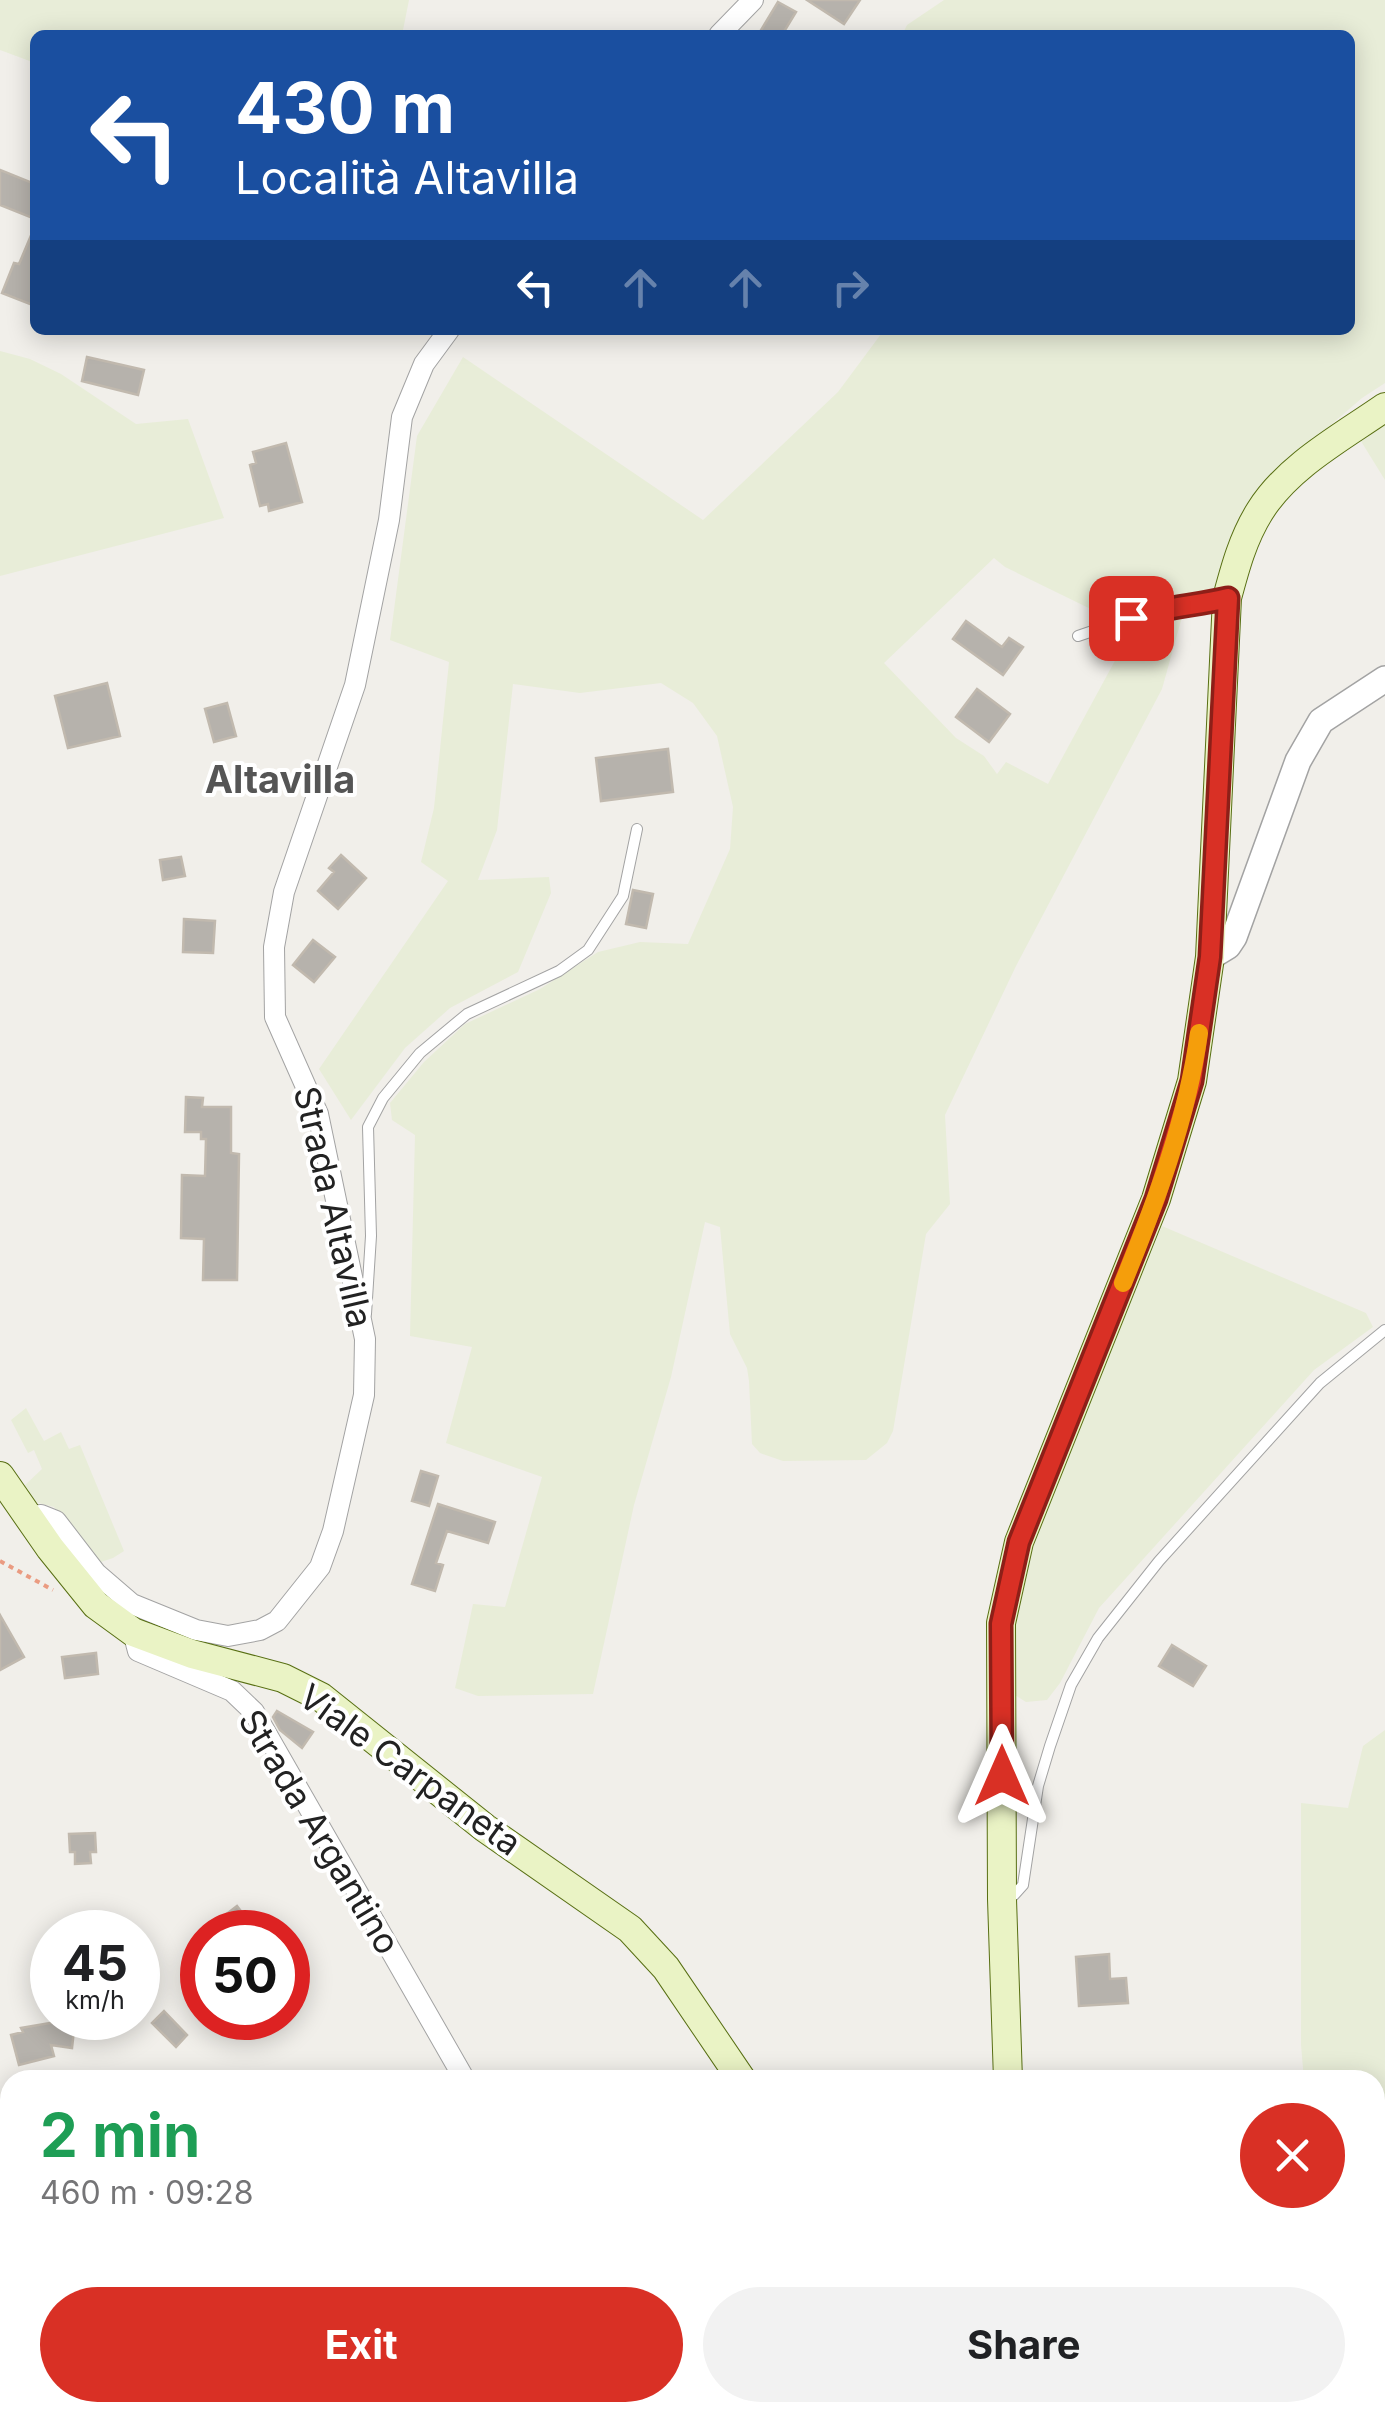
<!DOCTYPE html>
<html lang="en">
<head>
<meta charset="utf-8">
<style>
	body { margin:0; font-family:Inter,sans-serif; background:#f2f2f2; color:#202124; height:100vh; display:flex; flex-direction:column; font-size:38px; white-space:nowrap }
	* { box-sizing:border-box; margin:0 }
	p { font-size:32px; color:#757577 }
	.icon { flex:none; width:55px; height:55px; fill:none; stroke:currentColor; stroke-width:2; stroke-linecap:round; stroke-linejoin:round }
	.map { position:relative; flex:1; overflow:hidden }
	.panel { position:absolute; left:0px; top:2070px; width:1385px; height:352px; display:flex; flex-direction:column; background:#fff; border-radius:30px 30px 0 0; box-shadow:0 5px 25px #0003 }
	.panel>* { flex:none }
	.banner { position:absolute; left:30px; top:30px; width:1325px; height:305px; border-radius:15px; box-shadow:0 5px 25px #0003; background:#1a4fa0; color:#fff; overflow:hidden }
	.speed { position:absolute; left:30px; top:1910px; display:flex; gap:20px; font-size:50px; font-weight:700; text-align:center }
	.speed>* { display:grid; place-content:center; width:130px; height:130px; border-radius:50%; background:#fff; box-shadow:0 5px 25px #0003; line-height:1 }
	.speed small { font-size:25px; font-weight:400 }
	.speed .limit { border:15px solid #d22; background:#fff; color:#111 }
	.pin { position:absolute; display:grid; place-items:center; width:85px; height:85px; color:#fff; margin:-42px; border-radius:20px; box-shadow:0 5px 15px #0006 }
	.me { position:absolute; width:110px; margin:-55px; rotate:0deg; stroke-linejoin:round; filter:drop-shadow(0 0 8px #0008) }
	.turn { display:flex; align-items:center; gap:35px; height:210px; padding:0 40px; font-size:45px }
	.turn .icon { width:130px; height:130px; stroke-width:2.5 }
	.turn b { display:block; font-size:70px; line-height:85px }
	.lanes { display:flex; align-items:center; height:95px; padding:0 40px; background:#0003; justify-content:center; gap:50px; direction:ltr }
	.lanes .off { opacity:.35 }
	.round { display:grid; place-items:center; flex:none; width:105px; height:105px; border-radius:52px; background:#f2f2f2 }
	.headline { display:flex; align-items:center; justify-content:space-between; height:170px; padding:0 40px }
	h1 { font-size:60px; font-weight:700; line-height:75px; color:#1e9e55 }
	.primary-button { display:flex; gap:20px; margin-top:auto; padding:20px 40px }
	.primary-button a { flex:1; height:115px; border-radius:60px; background:#d93025; color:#fff; font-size:40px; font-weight:700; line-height:115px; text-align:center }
	.primary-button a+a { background:#f2f2f2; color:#202124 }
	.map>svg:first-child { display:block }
</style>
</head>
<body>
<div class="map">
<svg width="1385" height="2422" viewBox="0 0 1385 2422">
	<rect width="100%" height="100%" fill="#f1efea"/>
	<path fill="#e8edd8" d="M0 0H409L402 35H35V63L0 50Z
		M944 0H1385V383L1362 398 1269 478 1244 517 1215 590 1105 616 1005 567 994 558 884 663 956 738 984 756 997 774 1006 762 1048 784 1130 633 1140 624 1182 617 1162 689 1016 966 945 1115 950 1204 926 1234 893 1431 887 1443 866 1460 783 1461 760 1453 752 1444 749 1381 747 1368 730 1334 720 1227 705 1222 671 1377 634 1505 593 1694 478 1696 455 1688 473 1604 505 1607 542 1477 446 1443 472 1347 410 1336 415 1135 392 1120 390 1103 424 1062 465 1024 540 989 598 952 640 942 688 944 730 849 733 807 717 736 693 703 661 683 580 693 513 684 497 830 478 880 549 877 551 893 518 972 450 1008 405 1048 351 1120 319 1069 448 881 421 862 434 808 449 662 390 640 417 436 463 357 703 520 838 392 884 330H1350V35H902L907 25Z
		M0 351 30 359 61 374 136 424 188 419 224 518 0 576Z
		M1385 421V480L1359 438Z
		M1162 1226 1366 1313 1373 1327 1314 1370 1099 1608 1060 1683 1047 1700 1026 1702 1015 1695 1011 1655 1020 1595 1037 1532Z
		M26 1408 44 1441 61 1432 69 1449 80 1445 124 1551 113 1558 101 1562 54 1507 35 1502 24 1486 42 1469 34 1450 28 1453 11 1420Z
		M1385 1730V2213L1375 2214V2080H1304L1301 2045V1803L1348 1808 1363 1746Z
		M0 2296 10 2315V2412L44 2413 46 2422H0Z"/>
	<path fill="#b6b2ac" stroke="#c1b9ae" stroke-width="2.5" d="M807 0H860L844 24Z
		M778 2 796 12 782 35H758Z
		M0 170 35 184V219L0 205Z
		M35 226V306L2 293 14 263 19 264Z
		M87 357 144 370 138 395 82 381Z
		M286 443 302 502 269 511 268 504 260 506 250 465 256 463 253 452Z
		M966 621 1002 647 1009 638 1023 647 1003 675 953 639Z
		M107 683 120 736 68 748 55 696Z
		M977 689 1010 714 989 742 956 717Z
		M227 703 236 736 214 742 205 709Z
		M668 749 673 792 601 801 596 758Z
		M341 855 366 878 338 909 318 891 334 872 329 868Z
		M181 857 185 876 163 880 160 860Z
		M633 890 653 894 646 928 626 924Z
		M184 919 215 921 213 953 183 952Z
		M313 940 335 957 314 982 293 965Z
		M186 1097 203 1098 202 1107H231V1153L239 1154 237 1280H203L204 1239 181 1238 182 1175 205 1176 206 1139H201V1132H185Z
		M421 1471 438 1476 429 1506 412 1501Z
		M438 1504 495 1522 488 1543 447 1531 436 1563 443 1565 435 1591 412 1584Z
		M0 1615 24 1657 0 1670Z
		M1172 1645 1206 1666 1193 1686 1159 1666Z
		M96 1653 98 1674 65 1678 62 1657Z
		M277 1711 313 1732 302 1748 280 1730 273 1717Z
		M95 1833 96 1852H90L91 1863 75 1864V1852H70L69 1834Z
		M237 1906 257 1932H230L220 1919Z
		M1109 1954 1110 1979 1126 1978 1128 2003 1079 2006 1076 1957Z
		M164 2011 187 2035 176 2047 152 2023Z
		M56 2019 75 2021 72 2048 51 2045 54 2056 19 2065 11 2035 23 2032 21 2028 56 2022Z"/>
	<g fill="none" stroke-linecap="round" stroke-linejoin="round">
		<g stroke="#a3a3a3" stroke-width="12">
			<path id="service" d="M1078 636 1157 609 1190 607 1226 598
				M366 1314 371 1236 368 1127 383 1098 420 1053 467 1014 559 971 588 950 623 896 637 829
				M1003 1899 1014 1895 1023 1885 1038 1786 1050 1746 1071 1685 1098 1638 1159 1561 1320 1383 1385 1330"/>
		</g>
		<g stroke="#a3a3a3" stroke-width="22">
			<path id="minor" d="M719 35 753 0
				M27 1516 41 1515 56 1521 96 1573 132 1604 196 1630 228 1636 260 1630 277 1621 320 1567 333 1531 364 1395 365 1339 318 1114 275 1017 274 947 284 892 355 685 389 520 402 417 424 364 449 330
				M133 1632 138 1651 232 1691 254 1712 465 2080
				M0 2280 10 2294
				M49 2412 52 2422
				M507 2412 509 2422"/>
		</g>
		<g stroke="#a3a3a3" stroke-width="28">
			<path id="tertiary" d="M1210 957 1228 946 1234 937 1298 761 1321 721 1385 679"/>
		</g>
		<g stroke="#586f13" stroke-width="30">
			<path id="secondary" d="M0 1476 50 1548 96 1605 133 1632 192 1654 283 1678 321 1697 485 1828 630 1929 666 1968 742 2080
				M1008 2080 1002 1899 1001 1623 1019 1542 1156 1199 1192 1081 1210 957 1227 598C1235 568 1243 538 1260 511 1288 466 1342 437 1385 407"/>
		</g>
		<path stroke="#ea9b81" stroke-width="4" stroke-dasharray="5 5" stroke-linecap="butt" d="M0 1561 53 1590"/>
		<use href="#service" stroke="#fff" stroke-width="10"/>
		<use href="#minor" stroke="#fff" stroke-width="20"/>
		<use href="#tertiary" stroke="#fff" stroke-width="25"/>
		<use href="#secondary" stroke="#eaf3c5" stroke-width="28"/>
	</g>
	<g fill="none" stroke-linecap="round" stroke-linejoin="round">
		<g stroke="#8d1f18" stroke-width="25">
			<path id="route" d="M1002 1776 1001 1624 1019 1542 1156 1199 1192 1081 1210 957 1228 598C1195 606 1162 607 1131 618"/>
		</g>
		<use href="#route" stroke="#d93025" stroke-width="18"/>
		<path stroke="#f59e0b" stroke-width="18" d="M1123 1283C1156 1202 1187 1119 1199 1033"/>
	</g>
	<g text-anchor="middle" stroke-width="8" stroke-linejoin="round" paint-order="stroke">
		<g font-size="35" fill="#222" stroke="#fff">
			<text transform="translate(333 1207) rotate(77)" y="12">Strada Altavilla</text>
			<text transform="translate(410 1770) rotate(36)" y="12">Viale Carpaneta</text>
			<text transform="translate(319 1832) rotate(59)" y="12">Strada Argantino</text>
		</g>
		<g font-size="38" font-weight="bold" fill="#555" stroke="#fff">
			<text x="280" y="793">Altavilla</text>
		</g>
	</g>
</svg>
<div class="speed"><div>45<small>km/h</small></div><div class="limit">50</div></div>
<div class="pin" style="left:1131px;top:618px;background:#d93025"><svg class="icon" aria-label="arrive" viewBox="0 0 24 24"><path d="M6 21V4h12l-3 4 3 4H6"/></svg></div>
<svg class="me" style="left:1002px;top:1776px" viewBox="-20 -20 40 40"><path d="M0-17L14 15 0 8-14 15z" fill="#d93025" stroke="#fff" stroke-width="4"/></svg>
<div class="banner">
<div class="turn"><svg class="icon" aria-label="left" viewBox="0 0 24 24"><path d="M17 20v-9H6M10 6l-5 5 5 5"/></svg><div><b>430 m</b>Località Altavilla</div></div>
<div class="lanes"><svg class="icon" aria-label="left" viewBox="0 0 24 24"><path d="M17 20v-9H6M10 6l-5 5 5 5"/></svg><svg class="icon off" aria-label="ahead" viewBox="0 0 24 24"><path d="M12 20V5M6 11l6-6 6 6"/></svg><svg class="icon off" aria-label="ahead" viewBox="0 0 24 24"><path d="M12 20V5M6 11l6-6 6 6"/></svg><svg class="icon off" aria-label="right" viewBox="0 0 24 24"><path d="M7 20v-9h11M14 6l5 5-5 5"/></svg></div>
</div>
<section class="panel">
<div class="headline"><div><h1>2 min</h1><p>460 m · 09:28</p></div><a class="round" style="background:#d93025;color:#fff"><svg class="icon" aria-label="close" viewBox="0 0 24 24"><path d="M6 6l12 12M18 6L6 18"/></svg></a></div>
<div class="primary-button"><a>Exit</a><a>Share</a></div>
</section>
</div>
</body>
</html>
